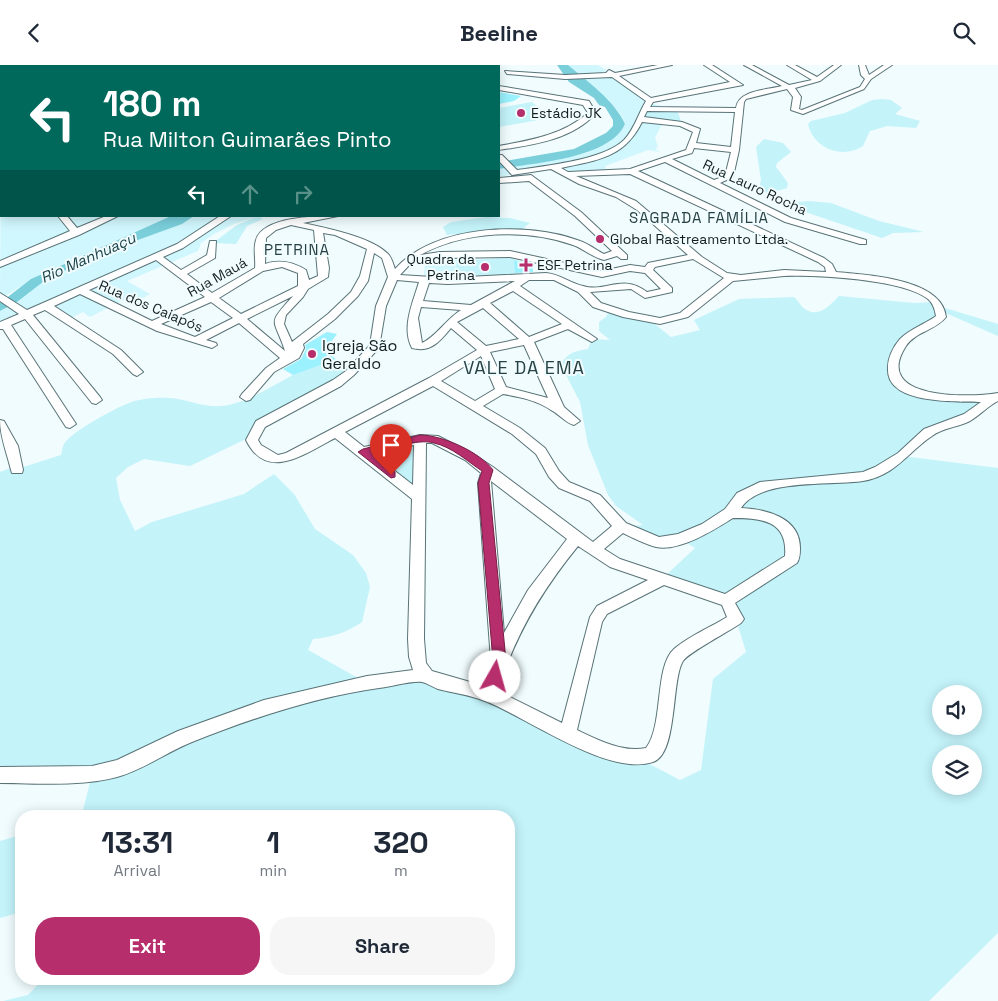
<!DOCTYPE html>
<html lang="en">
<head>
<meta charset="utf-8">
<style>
	body { margin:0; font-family:"Space Grotesk",sans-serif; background:#f6f6f7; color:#1f2937; height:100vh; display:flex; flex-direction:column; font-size:19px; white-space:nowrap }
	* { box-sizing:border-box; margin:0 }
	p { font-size:16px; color:#747a83 }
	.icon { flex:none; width:28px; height:28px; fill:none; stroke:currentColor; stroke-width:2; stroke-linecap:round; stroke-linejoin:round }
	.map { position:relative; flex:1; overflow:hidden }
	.panel { position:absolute; left:15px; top:745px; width:500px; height:175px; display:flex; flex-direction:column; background:#fff; border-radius:20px; box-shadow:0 2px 12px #0003 }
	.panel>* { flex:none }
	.top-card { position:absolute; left:0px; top:0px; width:500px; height:152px; box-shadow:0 2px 12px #0003; background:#00695c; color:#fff; overflow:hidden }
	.tools { position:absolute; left:932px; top:620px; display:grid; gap:10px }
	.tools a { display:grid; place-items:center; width:50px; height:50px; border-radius:50%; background:#fff; box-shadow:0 2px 12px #0003; font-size:25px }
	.pin { position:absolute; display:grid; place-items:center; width:42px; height:42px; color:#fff; margin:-51px -21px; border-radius:50% 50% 50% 0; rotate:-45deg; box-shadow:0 0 5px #0007 }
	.pin .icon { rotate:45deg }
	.me { position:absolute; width:55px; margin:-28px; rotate:7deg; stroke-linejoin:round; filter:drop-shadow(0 0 4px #0008) }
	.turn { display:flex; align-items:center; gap:18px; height:105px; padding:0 20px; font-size:22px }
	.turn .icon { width:65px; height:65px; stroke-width:2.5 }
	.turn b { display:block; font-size:35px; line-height:42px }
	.lanes { display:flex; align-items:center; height:48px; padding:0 20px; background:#0003; justify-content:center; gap:25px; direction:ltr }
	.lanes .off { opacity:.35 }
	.eta { display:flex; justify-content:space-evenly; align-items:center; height:85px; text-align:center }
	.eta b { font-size:30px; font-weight:700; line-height:35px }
	.action { display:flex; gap:10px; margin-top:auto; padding:10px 20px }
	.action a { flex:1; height:58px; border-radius:20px; background:#b62e6c; color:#fff; font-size:20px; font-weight:700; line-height:58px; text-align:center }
	.action a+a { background:#f6f6f7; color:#1f2937 }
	header { display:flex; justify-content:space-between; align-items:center; height:65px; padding:0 20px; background:#fff; font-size:22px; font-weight:700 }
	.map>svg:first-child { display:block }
</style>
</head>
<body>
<header><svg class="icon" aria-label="back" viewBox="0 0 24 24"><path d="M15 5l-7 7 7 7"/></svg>Beeline<svg class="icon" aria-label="search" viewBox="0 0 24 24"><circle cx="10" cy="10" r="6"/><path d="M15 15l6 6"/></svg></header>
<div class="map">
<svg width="998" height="936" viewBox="0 0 998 936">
	<rect width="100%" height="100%" fill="#f0fcfe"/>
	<path fill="#d0f7fd" d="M568 0H598L650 35 639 54 663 57 655 73 658 82 655 84 660 87 648 85 605 101 606 107 568 109 551 101 499 112V104L587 88 609 77 624 62 625 59 621 51 614 41Z
		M1 88V151H171L41 209 2 233 0 231Z
		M194 151H258L234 159 214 169 201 178 198 186 127 216 150 229 131 240 123 235 90 252 83 247 67 255 45 240 0 261V246L17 237 48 213 116 183 182 159Z
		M457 194 454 214 424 210 425 200 435 195Z"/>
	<path fill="#c4f3fa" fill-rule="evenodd" d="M882 34 891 35 902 43 895 49 920 56 916 63 887 61 870 66 863 81C842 95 813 83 808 59L811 56 845 48 872 35Z
		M532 37 549 53 499 62V43Z
		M648 38 677 45 682 59 638 54Z
		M764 74 783 78 791 87 777 98 776 102 788 118 787 123 770 128 758 127 761 115 756 82Z
		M808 136 831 138 879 156 924 167 893 168 882 173 782 139Z
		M258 151 263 154 247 161 236 179 213 178 237 160Z
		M486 152 510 153 530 158 517 168H490L458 173 455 169 447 170 443 162 451 157Z
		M514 192 516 210 454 214 457 194 470 195Z
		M839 231 914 238 936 237 941 246 945 243 998 259V271L941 246V252L911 270 891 308 930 333H993L968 352 928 367 902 391 998 403V868L929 936H3L28 930 43 914H509V751H89L82 749 92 709 0 710V407L16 401 17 404 61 390C62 387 62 382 64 379 72 366 120 340 135 336 145 333 160 332 169 333 191 334 204 345 229 340 274 329 304 291 353 295L350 308 301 336 252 371 190 401 144 394 128 402 116 413 120 435 135 466 152 457 244 429 274 409 294 429 315 464 353 490 366 508 370 522 362 557C346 568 332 572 313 574L308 585 367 618 424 610 638 693 680 715 701 705 713 614 746 587 736 554 727 536 661 515 695 483 680 474 658 477 621 462 643 460 616 441 608 430 588 380 580 337 561 300C566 288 575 286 588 284L592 274 610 275 599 266V257L606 252 609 245 651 256 671 272 700 265 694 255 739 234 794 232C798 235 801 242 805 244 819 254 831 239 839 231ZM941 629H974V661H941ZM941 689H974V721H941Z
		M420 374 419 432 363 387Z
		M21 770V847L0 853V776Z"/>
	<path fill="#7acfdb" d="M557 0H568C587 16 615 36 625 59 610 94 532 98 499 104V97L574 84 606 68 613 61V55L605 42 599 40 594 33 569 17Z
		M171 151H194L182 159 116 183 48 213 17 237 0 246V238L31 214Z"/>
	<path fill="#9bf1fe" d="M499 27 521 31 514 36 499 39Z
		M514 195 533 199V207L515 208Z
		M327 267 337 269 324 286 336 294 293 310 283 304 301 294 306 284 305 280Z"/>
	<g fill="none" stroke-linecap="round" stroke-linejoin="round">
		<g stroke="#597377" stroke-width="2">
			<path id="minor" d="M208 0H219V1H209Z
				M658 0H672L619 11 651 33 730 17 704 0H712L743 20 653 37 650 42 736 43C738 25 767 25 782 21L744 0H752L789 20 812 15 787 0H795L817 12 834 0H841L820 16 795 23 801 32 799 44 802 45 860 22 865 14 861 10 859 0H865L869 10 884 0H892L871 14 864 24 803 49 791 45 793 32 787 24 746 34 744 37 739 85 733 112 720 118 791 153 866 175V179H860L785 157 665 97 638 106 824 193 832 199 836 207C866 210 942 213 946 252 936 265 915 267 906 281 871 335 969 333 998 328V336C988 341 980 350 970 356 959 362 942 363 932 371 908 387 895 411 863 416 829 421 761 413 741 443 765 444 800 452 800 483 800 488 800 493 797 498L735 538 744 554 741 558C730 566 689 587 683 596 671 615 678 689 653 697 608 712 527 652 485 636 470 630 454 628 438 624 433 622 427 618 422 617 414 615 389 622 379 623 315 632 252 653 192 677 167 687 143 705 117 712 79 722 39 718 0 718V702L92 701 117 695 178 666 264 635 367 611 413 605 409 592 408 574 412 434 335 373C306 388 267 418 246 375L256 356 333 315 346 306 370 280 376 241 388 212 382 193 374 188 368 216 358 231 335 254 303 279 304 283 299 293 274 307 250 335 246 336 240 332 242 329 266 303 280 293 239 258 206 275 216 278 217 280 212 283 157 266 80 229 54 241 121 285 143 307 137 311 133 309 113 289 45 245 33 250 100 332 102 335 96 339 92 338 25 254 11 260 76 359 70 363 66 362 3 264H0V257L19 249 0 236V228L27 245 177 179 220 151H231L183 183 163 192 181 205 207 190 210 176H216L215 193 187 209 212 228 255 203C256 194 253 184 256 175 263 151 318 151 338 151L303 158C326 163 372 172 388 189 392 193 393 199 395 204 435 159 527 156 580 176 589 179 596 185 604 189L612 186 575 151 529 116 499 118V113L531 110 581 147 627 190V194H621L617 191 604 195C592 192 584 184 573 180 525 163 464 166 420 190L440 187 510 186 602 206 630 200 645 202 648 198 688 190 637 145 616 132 579 119 551 104 512 110 499 96V90H502L517 105C545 101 604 95 624 75 635 63 638 49 646 36L612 12 565 14 507 9 505 6 565 10 606 8 609 5 615 8ZM647 46 735 47 731 82 696 78 700 64 682 57 644 52ZM642 57 680 61 693 67 686 85 630 104 568 107 561 103C598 95 624 93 642 57ZM694 83 731 87 725 111 714 115 672 94 692 88ZM630 109 818 197 825 202 826 207 784 205 741 210 727 208 702 192 636 136 576 111ZM291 160 314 165 318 211 309 215 306 205C293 197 280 194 265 199L266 173 276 165ZM323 168 335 170 367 184 360 211 351 227 328 249 292 277 284 259 286 250 303 232 308 224 328 212 329 203ZM510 192 602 212 630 206 645 208 661 224 647 227C622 208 606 228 583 221 569 218 560 209 546 208L448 213 400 210 413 196 440 193ZM693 194 724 213 680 248 660 253 629 247 601 238 590 227 631 224 645 233 672 227V223L653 205 655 202ZM156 195 205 232 152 256 89 225ZM282 202 298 208V221L241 249 219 233 263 206ZM784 211C817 210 902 214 928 234 933 238 935 245 936 251 925 259 910 264 900 274 893 282 887 294 888 305 888 340 957 336 981 337L964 349 924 364 898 388 875 402 863 407 760 417 737 428 725 444 702 459 678 469 659 472 626 458 600 430 569 417 559 406 545 383 520 363 483 341 503 329C520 332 536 335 551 345 559 349 566 358 574 360L580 356 564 342 534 277 568 264 592 277 597 274 520 221 529 215H554L578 227 593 242 623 252 660 259 688 252 733 216ZM397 215 419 217C413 237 401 263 412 283 431 288 440 276 451 263L477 285 429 313 286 388 278 390 261 380 258 375 265 362 341 321 354 310 379 283 386 241ZM515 216 471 240 423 236 429 218 448 219ZM513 226 562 259 529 272 490 238ZM293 231C266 261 274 252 285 286L247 254ZM211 237 233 253 195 272 161 259ZM421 242 461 245C445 255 437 271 422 278L418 253ZM483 243 519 274 486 281 457 257ZM524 280 548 333 506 322 490 287ZM481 291 495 324 475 336 441 316ZM433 321 512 369 536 389 549 412 559 423 590 436 612 461 593 477 493 402 473 389 438 371 420 370 364 382 345 367ZM426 378H432L465 395 481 408 478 418 491 596 484 621 432 606 426 598 424 574ZM414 380 413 420 373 389ZM491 416 567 474 528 525 504 568ZM733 453C762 453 788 456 785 491L725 529 620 494 604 484 623 468C633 473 645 479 656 482 679 487 714 465 733 453ZM578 481 610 502 648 515 597 541 590 552 562 658 498 626C514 571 542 525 578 481ZM664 520 722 540 727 552C711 562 689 571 674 584 654 602 664 660 646 683 623 688 598 675 577 665L602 557 607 549Z
				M499 21 589 36 596 48C572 75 532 80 499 85V81C531 75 563 70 588 48L583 40 499 25Z
				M0 40H1V44H0Z
				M0 68H1V74H0Z
				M0 112 1 113V118H0Z
				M1 144V150L0 151V145Z
				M58 151H67L77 163 106 151H118L79 170 0 202V196L70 166Z
				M0 355 4 356 18 381 23 405 22 408H12L11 405C7 388 0 372 0 355Z"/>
		</g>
		<g stroke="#d5d6d7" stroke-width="2">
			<path id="highway" d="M0 17H1V23H0Z"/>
		</g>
		<use href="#minor" fill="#fff" fill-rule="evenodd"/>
		<use href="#highway" fill="#0bbfd3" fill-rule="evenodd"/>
	</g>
	<path fill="#b62e6c" stroke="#761e46" d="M420 370C442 370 480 387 493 405L489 418 506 596 500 616H491L489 612 493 596 478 418 482 406C467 396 452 382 434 378 416 373 390 385 372 389L395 407V412L391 413 358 387 363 384Z"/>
	<g fill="#b62e6c" stroke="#f0fcfe" stroke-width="2">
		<circle cx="521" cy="48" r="5"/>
		<circle cx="600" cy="174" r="5"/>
		<path d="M523.5 192.5h5v5h5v5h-5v5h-5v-5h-5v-5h5z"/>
		<circle cx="485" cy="202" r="5"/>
		<circle cx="312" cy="289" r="5"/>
	</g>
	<g text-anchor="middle" stroke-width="4" stroke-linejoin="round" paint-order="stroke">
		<g font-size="14" fill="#131e1f" stroke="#f0fcfe" text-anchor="start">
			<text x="531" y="53">Estádio JK</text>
			<text x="610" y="179">Global Rastreamento Ltda.</text>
			<text x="475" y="199" text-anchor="end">Quadra da<tspan x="475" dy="16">Petrina</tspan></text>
			<text x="537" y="205">ESF Petrina</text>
		</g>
		<g font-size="14" fill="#131e1f" stroke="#f0fcfe">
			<text transform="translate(755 122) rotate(25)" y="5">Rua Lauro Rocha</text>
			<text transform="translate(217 212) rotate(-29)" y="5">Rua Mauá</text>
			<text transform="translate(151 241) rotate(23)" y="5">Rua dos Caiapós</text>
		</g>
		<g font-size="15" letter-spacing="1" fill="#284144" stroke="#f0fcfe">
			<text x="699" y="158">SAGRADA FAMÍLIA</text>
			<text x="297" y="190">PETRINA</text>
		</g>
		<g font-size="15" font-style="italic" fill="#194147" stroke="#f0fcfe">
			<text transform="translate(88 193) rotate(-24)" y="5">Rio Manhuaçu</text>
		</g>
		<g font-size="16" fill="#131e1f" stroke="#f0fcfe" text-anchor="start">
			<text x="322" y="286">Igreja São<tspan x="322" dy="18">Geraldo</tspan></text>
		</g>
		<g font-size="18" letter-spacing="1" fill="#284144" stroke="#f0fcfe">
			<text x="524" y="309">VALE DA EMA</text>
		</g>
	</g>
</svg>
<div class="tools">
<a><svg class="icon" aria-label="sound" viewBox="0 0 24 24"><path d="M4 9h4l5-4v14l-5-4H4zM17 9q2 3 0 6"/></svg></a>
<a><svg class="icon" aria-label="layers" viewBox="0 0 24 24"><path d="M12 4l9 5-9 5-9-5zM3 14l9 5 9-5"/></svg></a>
</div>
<div class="pin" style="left:391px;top:410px;background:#d93025"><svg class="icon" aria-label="arrive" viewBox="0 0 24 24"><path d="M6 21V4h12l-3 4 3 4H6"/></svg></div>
<svg class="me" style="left:495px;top:612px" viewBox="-20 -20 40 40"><circle r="19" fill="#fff"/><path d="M0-13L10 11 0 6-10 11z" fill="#b62e6c"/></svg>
<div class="top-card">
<div class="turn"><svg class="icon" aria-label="left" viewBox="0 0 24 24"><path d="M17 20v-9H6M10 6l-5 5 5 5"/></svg><div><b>180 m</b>Rua Milton Guimarães Pinto</div></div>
<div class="lanes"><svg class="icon" aria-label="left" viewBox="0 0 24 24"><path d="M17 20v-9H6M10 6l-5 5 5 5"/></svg><svg class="icon off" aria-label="ahead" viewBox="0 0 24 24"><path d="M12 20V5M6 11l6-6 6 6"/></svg><svg class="icon off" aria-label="right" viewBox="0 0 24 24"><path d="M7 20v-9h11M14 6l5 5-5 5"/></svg></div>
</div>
<section class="panel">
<div class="eta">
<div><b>13:31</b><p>Arrival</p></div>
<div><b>1</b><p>min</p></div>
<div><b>320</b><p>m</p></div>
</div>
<div class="action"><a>Exit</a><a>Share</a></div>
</section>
</div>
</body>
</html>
